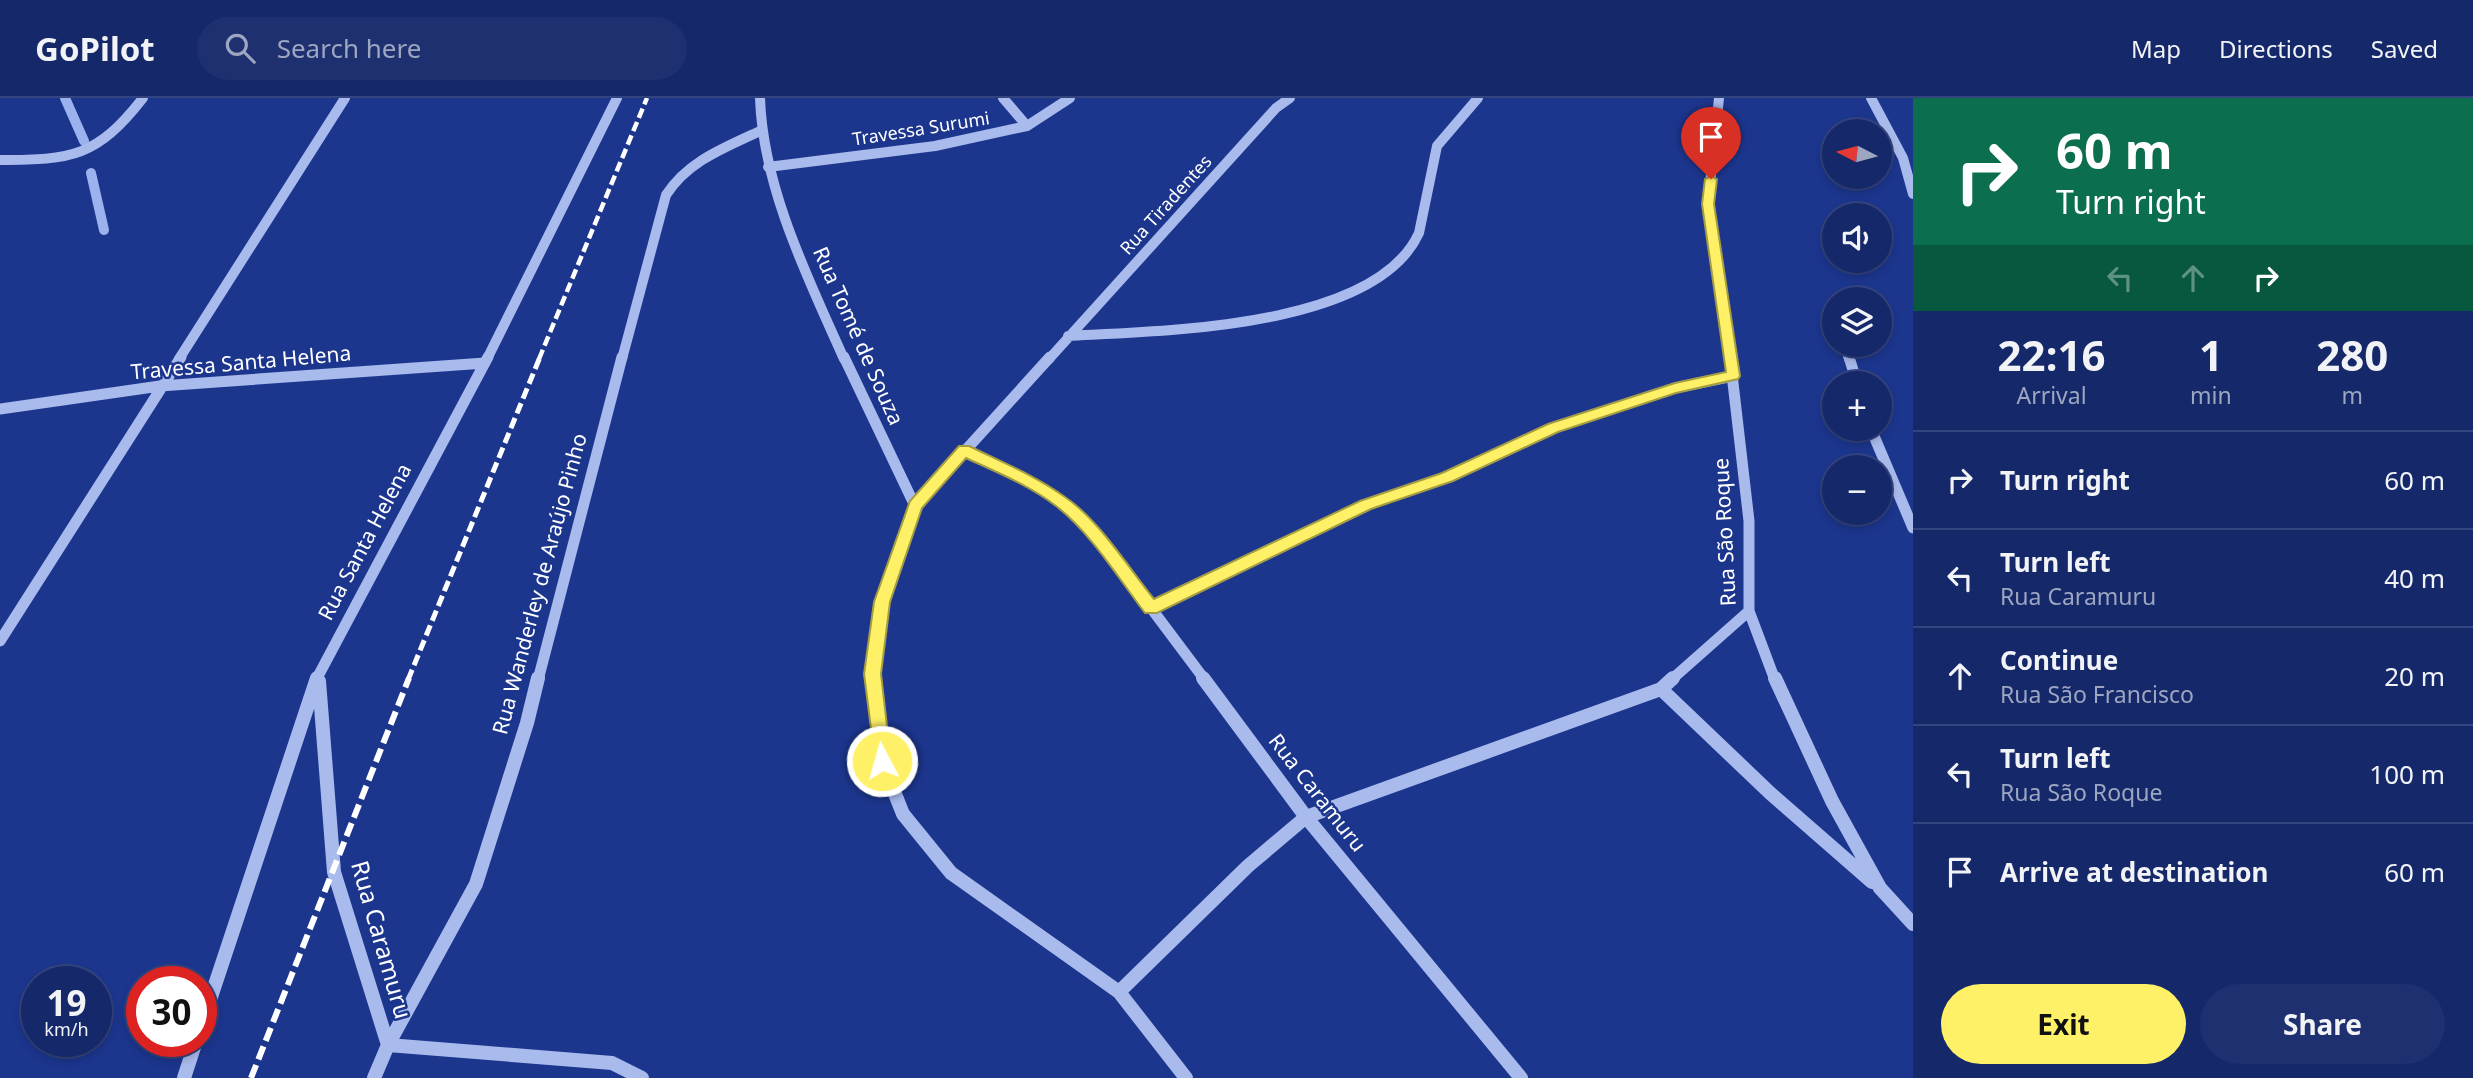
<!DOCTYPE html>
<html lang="en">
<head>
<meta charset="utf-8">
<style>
	body { margin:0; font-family:"Noto Sans",sans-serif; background:#1e3070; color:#f1f3f6; height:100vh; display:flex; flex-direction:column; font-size:26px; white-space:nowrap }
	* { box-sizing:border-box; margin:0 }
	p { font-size:23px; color:#9da6c1 }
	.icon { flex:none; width:38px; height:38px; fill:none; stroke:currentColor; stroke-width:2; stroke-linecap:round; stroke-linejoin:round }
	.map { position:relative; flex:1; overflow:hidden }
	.sheet { display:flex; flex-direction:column; background:#15286a; width:560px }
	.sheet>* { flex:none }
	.hud { background:#0b6e4f; color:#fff; overflow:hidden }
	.needle { width:46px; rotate:276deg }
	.tools { position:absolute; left:1822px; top:21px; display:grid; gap:14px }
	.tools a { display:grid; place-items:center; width:70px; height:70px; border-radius:50%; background:#15286a; box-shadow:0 4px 10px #0003,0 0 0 2px #34447e; font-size:35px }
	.speed { position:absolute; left:21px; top:868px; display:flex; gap:14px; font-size:35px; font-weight:700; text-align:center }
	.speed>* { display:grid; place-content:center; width:91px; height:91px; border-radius:50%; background:#15286a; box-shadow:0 4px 10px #0003,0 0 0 2px #34447e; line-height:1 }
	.speed small { font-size:18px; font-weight:400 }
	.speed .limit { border:10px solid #d22; background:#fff; color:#111 }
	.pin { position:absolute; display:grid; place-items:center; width:60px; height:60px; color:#fff; margin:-72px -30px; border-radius:50% 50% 50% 0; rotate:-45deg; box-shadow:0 0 7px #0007 }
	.pin .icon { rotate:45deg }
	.me { position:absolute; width:77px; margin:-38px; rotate:354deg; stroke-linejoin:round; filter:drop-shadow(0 0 5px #0008) }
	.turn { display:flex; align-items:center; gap:24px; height:147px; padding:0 28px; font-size:32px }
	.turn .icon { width:91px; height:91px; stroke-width:2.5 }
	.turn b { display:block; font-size:49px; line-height:60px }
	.lanes { display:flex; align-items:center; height:66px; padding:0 28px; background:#0003; justify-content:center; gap:35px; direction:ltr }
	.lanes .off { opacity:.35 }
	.eta { display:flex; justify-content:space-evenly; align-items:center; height:119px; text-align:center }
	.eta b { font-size:42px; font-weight:700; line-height:49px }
	.button { display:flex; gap:14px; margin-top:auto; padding:14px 28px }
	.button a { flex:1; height:80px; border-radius:42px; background:#fef167; color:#111; font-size:28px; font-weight:700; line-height:80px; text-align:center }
	.button a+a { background:#1e3070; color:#f1f3f6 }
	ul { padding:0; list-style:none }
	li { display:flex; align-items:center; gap:21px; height:98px; padding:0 28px; border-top:2px solid #34447e }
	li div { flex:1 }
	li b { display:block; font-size:26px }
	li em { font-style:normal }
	header { display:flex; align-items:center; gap:42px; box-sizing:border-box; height:98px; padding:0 35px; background:#15286a; border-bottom:2px solid #34447e }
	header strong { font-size:33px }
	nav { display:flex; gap:38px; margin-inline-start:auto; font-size:24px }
	.search { width:490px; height:63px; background:#1e3070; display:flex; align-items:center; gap:18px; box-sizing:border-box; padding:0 24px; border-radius:38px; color:#9da6c1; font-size:26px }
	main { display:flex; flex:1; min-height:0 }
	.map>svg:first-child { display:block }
</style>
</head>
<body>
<header>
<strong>GoPilot</strong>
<div class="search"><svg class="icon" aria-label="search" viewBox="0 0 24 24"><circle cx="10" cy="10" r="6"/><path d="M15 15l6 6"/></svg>Search here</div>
<nav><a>Map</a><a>Directions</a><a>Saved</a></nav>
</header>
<main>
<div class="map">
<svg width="1913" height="980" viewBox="0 0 1913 980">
	<rect width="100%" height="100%" fill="#1c368e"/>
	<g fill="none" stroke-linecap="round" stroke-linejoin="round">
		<path stroke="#9cb2ef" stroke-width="10" d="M65 0 84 43
			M91 75 104 132"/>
		<path stroke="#a9baed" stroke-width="10" d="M760 0C763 90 808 180 844 261
			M1003 0 1027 28
			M1719 0 1708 106 1730 261
			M1871 0 1903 60 1913 96
			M0 62C72 62 97 59 143 0
			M768 69 935 48 1027 28 1070 0
			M1068 238C1160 233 1375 231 1419 135L1437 48 1478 0
			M1845 247 1849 261
			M179 261 345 0
			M487 261 617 0
			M622 261 666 97C688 63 724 50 760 33
			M1049 261 1276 10 1290 0"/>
		<path stroke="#a9baed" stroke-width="11" d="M844 259 915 408
			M1730 259 1749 423V513L1775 582
			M1849 259 1857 285
			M0 311 160 288 485 265
			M1871 331 1913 430
			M964 352C996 368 1031 382 1060 403 1097 430 1123 473 1151 510
			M0 543 181 259
			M316 582 488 259
			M538 582 622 259
			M873 582 882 504 915 408 1050 259
			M1205 582 1151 510 1366 407 1448 379 1553 330 1675 290 1733 278
			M1671 582 1749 513"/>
		<path stroke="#a9baed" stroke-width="14" d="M873 580 882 663 903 716 951 775 1119 894 1186 980
			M1203 580 1306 719 1521 980
			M1775 580 1832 703 1880 790 1913 826
			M319 583 334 774 388 947 612 965 642 980
			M1661 591 1770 695 1872 784
			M1119 894 1248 768 1306 719 1661 591 1673 580
			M201 929 317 580
			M184 980 196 943
			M374 980 388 947 476 786 527 625 538 580"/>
		<path stroke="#fff" stroke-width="4.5" stroke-dasharray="10 4.5" stroke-linecap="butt" d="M539 261 647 0"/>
		<path stroke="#fff" stroke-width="5" stroke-dasharray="11 5" stroke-linecap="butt" d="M408 582 540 259"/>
		<path stroke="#fff" stroke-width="6" stroke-dasharray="14 6" stroke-linecap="butt" d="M251 980 409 580"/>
	</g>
	<path fill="#fef167" stroke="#a59d43" stroke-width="2" d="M1711 78 1717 81 1714 106 1740 278 1738 281 1676 295 1558 334 1453 383 1371 411 1157 515H1145C1119 481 1090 434 1056 408 1029 387 996 374 966 360L922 410 890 504 881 576 891 663 888 669 882 671 876 669 864 576 874 504 910 403 959 348H969C1002 364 1036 378 1065 399 1099 422 1128 469 1154 501L1360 403 1442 375 1548 326 1675 285 1726 274 1702 106 1705 81Z"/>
	<g text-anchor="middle" stroke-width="5" stroke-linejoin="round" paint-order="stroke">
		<g font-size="18" fill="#fff" stroke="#1c368e">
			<text transform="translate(921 31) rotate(-9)" y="6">Travessa Surumi</text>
			<text transform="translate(1166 107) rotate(-48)" y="6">Rua Tiradentes</text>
		</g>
		<g font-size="21" fill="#fff" stroke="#1c368e">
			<text transform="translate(858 238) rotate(66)" y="7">Rua Tomé de Souza</text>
			<text transform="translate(241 265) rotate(-5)" y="7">Travessa Santa Helena</text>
			<text transform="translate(1725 434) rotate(-93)" y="7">Rua São Roque</text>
			<text transform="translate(365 444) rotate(-62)" y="7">Rua Santa Helena</text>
			<text transform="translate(540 486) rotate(-75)" y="7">Rua Wanderley de Araújo Pinho</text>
			<text transform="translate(1317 695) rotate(52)" y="7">Rua Caramuru</text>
		</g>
		<g font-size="24" fill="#fff" stroke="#1c368e">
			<text transform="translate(381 842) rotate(74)" y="8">Rua Caramuru</text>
		</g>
	</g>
</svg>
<div class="tools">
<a><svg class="needle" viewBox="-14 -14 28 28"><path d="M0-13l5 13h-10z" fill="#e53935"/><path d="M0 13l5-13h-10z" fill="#9da6c1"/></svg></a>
<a><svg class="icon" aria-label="sound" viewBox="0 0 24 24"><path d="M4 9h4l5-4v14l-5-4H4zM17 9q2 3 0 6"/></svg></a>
<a><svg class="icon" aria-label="layers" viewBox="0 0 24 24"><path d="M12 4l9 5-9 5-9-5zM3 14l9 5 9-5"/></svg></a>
<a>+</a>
<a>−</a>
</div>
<div class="speed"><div>19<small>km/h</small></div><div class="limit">30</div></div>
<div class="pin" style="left:1711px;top:81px;background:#d93025"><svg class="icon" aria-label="arrive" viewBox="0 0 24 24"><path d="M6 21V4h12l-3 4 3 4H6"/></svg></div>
<svg class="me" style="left:882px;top:663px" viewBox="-20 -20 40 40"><circle r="17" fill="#fef167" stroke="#fff" stroke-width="3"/><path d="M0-11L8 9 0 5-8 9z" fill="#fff"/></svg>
</div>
<section class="sheet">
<div class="hud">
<div class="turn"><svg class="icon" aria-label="right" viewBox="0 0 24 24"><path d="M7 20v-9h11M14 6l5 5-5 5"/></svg><div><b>60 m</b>Turn right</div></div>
<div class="lanes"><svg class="icon off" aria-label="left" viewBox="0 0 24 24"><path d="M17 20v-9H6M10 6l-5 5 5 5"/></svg><svg class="icon off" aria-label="ahead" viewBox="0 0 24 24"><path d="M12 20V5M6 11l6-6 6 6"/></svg><svg class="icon" aria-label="right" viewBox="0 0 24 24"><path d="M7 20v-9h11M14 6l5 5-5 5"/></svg></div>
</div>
<div class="eta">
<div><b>22:16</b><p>Arrival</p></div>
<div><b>1</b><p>min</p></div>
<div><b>280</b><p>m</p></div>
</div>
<ul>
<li><svg class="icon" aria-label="right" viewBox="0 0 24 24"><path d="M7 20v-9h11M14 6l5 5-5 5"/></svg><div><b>Turn right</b></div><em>60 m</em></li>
<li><svg class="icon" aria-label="left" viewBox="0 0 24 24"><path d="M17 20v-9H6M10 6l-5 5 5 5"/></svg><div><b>Turn left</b><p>Rua Caramuru</p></div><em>40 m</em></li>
<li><svg class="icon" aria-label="ahead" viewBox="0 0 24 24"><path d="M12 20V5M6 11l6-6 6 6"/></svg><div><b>Continue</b><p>Rua São Francisco</p></div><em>20 m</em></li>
<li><svg class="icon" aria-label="left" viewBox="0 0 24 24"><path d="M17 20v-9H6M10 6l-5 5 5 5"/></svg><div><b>Turn left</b><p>Rua São Roque</p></div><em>100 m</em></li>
<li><svg class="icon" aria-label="arrive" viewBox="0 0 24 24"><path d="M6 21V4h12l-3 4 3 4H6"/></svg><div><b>Arrive at destination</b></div><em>60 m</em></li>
</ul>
<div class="button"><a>Exit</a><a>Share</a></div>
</section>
</main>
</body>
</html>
